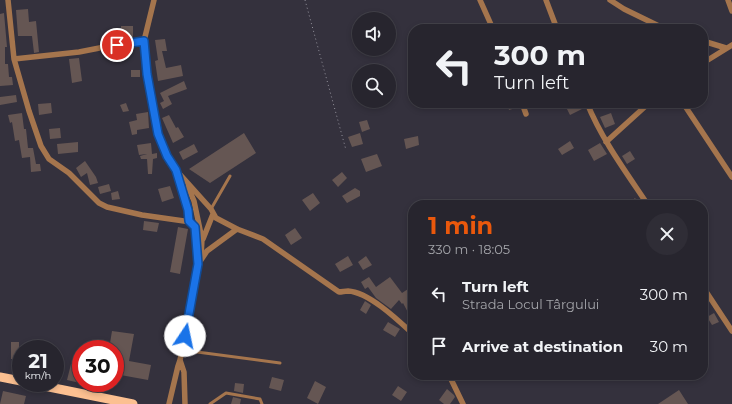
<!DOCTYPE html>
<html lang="en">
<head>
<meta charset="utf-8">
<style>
	body { margin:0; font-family:Montserrat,sans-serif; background:#2f2d36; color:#f1f3f6; height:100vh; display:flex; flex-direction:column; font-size:15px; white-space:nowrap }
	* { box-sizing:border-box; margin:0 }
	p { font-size:13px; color:#a4a5aa }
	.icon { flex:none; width:22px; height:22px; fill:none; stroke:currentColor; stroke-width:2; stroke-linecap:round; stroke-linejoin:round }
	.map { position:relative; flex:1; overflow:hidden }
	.drawer { position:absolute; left:408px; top:200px; width:300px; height:180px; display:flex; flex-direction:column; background:#27252e; border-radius:16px; box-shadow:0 2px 6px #0003,0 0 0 1px #43424a }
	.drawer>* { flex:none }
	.hud { position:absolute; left:408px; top:24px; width:300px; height:84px; border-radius:16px; box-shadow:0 2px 6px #0003,0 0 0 1px #43424a; background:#27252e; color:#f1f3f6; overflow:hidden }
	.tools { position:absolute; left:352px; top:12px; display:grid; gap:8px }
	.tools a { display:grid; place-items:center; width:44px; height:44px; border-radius:50%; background:#27252e; box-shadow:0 2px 6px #0003,0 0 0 1px #43424a; font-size:20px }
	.speed { position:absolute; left:12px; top:340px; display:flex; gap:8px; font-size:20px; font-weight:700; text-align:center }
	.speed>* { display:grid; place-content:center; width:52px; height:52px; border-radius:50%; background:#27252e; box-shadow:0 2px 6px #0003,0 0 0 1px #43424a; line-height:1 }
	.speed small { font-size:10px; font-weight:400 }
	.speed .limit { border:6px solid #d22; background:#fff; color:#111 }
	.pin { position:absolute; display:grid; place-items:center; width:34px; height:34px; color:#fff; margin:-17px; border:2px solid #fff; border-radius:50%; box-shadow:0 1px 4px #0007 }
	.me { position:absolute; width:44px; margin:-22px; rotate:11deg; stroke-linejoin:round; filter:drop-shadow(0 0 3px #0008) }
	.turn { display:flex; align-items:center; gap:14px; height:84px; padding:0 20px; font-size:18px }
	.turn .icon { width:52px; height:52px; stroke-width:2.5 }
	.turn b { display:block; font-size:28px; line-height:34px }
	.round { display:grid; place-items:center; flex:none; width:42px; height:42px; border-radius:21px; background:#2f2d36 }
	.head { display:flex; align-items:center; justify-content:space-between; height:68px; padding:0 20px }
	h1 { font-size:24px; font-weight:700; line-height:30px; color:#ea580c }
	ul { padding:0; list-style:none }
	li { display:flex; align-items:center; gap:12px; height:52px; padding:0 20px }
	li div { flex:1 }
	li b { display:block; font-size:15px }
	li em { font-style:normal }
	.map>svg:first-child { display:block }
</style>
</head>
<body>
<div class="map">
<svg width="732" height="404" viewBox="0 0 732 404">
	<rect width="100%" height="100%" fill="#34313d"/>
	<path fill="#655653" d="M28 9 29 22 36 21 39 52 34 53 32 36H18L16 10Z
		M4 13 7 47H5V64H8L9 77H12L13 85 0 86V14Z
		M121 26H133V38L121 39Z
		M165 39 167 51H162L166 68 181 65 183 76 158 81 155 61 158 60 155 40Z
		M79 58 82 81 72 83 69 59Z
		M131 70H140V77H131Z
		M184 81 187 89 168 96 172 104 163 109 160 103 164 101 160 93Z
		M16 95 17 102 0 105V97Z
		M51 103 52 113 39 115 38 104Z
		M126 103 129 111 123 112 120 105Z
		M507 103H518L519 107 509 110Z
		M564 103H580L582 109 570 115Z
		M148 112 149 128 137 130V134L132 135 129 122 137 120 136 114Z
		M22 113 24 129H26L28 148H33L36 164H40L41 171 31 172 30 157 22 158 19 140 15 141 12 122 10 123 8 115Z
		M611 113 615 124 605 128 600 117Z
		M169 115 176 128 178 127 184 137 173 143 162 118Z
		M367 120 370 129 362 132 359 122Z
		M60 128 61 138 50 139 49 129Z
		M244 133 256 153 210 183 189 169Z
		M360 133 363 144 352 147 348 137Z
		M418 136 419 145 406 149 404 139Z
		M570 141 574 148 562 155 558 149Z
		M78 142V152L58 154 57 144Z
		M151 143 152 154 157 153V158L153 159 152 174H148L147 159H141L140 156 147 154 139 155 137 145Z
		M600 143 607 154 594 161 588 150Z
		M194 144 198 152 183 160 179 152Z
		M630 151 635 159 627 164 622 156Z
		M377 154 382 166 366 172 361 159Z
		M85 161 96 177 98 183 90 185 87 173 81 177 76 168Z
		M342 172 347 178 338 187 332 180Z
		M109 184 111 191 100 194 98 187Z
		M170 186 174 198 162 202 158 189Z
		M355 188 360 191V196L347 203 342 196Z
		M118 191 120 199 112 200 111 193Z
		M313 193 320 203 310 211 302 200Z
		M635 198 640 205H627Z
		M144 221 159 223 157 232 143 230Z
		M178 227 188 229 180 274 170 272Z
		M295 228 302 238 291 245 285 235Z
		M348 256 353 265 340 272 335 264Z
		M366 256 372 265 363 270 358 262Z
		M369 277 376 287 390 277 402 293 408 289 413 298V322L403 303 402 304 399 300 391 309 376 298 368 287 365 289 361 282Z
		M365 301 371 305 366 314 360 310Z
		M714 313 719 322 712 325 707 317Z
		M388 322 400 329 395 337 383 330Z
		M112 331 134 334 129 361 151 365 148 380 115 374V349H109Z
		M11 342H19V359H11Z
		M71 364 81 366 80 383 67 380Z
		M272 377 284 380 281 391 269 388Z
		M315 381 326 387 318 404 307 398Z
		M235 383 244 384 243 393 234 391Z
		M398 386 407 392 401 401 392 395Z
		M447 389 454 395 455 397 450 404H444L439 400Z
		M679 390 688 404H658Z
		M3 391 26 396 24 404H0Z
		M233 397 241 399 240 404H231Z"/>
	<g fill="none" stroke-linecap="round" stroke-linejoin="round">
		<path stroke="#95939d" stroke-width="1" stroke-dasharray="1 3" stroke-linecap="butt" d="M305 0 346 150"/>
		<path stroke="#a5754d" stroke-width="3" d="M211 209 230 176
			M182 350 280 363
			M210 404 226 393 260 399 262 404"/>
		<path stroke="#a5754d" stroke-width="5.5" d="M8 0 14 59 29 111 41 146 49 159 69 173 99 203 107 207 142 215 191 222C198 229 197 253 198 264
			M154 0 144 41 147 74 158 134 167 156 176 170 211 209 216 218 237 229 263 239 339 292C342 292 345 291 348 291 369 292 399 321 413 334
			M480 0 493 29
			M546 0 557 29
			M610 0 624 9 665 29
			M728 0 732 11
			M703 41 726 48
			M14 59 79 52 130 42 144 41
			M703 63 732 45
			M522 103 526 114
			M587 103C602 140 626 172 648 205
			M683 103 732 177
			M606 142 649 103
			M177 171 188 210 189 221
			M203 239 213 214
			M201 260 207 251 237 229
			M703 287 732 331
			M180 360 184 372 185 404
			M449 375 463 404
			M169 404 178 366 180 360 201 257 202 239 194 201 188 187"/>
		<path stroke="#fcc091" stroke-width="9" d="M0 377 21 381
			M29 383 133 404"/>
	</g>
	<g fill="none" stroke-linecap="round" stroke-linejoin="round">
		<g stroke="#114b97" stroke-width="10">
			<path id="route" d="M117 45 144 41 147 74 158 134 167 156 176 170 188 210 189 221 195 227 198 264 185 336"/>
		</g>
		<use href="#route" stroke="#1a73e8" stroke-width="7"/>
	</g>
</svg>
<div class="tools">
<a><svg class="icon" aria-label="sound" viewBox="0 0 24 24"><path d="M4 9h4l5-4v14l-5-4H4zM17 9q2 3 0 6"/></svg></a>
<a><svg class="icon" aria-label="search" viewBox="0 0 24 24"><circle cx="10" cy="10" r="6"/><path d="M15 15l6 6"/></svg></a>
</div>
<div class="speed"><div>21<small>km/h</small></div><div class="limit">30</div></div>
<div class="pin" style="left:117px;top:45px;background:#d93025"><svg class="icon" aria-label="arrive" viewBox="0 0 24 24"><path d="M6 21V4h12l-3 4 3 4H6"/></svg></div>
<svg class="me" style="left:185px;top:336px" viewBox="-20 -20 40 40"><circle r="19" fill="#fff"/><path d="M0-13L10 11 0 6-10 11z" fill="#1a73e8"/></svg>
<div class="hud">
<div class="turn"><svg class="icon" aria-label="left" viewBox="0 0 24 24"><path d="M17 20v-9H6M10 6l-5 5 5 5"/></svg><div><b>300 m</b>Turn left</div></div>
</div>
<section class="drawer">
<div class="head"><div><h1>1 min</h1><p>330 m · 18:05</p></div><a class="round"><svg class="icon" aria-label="close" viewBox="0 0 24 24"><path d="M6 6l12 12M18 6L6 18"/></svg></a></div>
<ul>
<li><svg class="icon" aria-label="left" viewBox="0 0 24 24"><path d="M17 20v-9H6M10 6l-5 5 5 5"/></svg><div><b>Turn left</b><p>Strada Locul Târgului</p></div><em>300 m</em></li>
<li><svg class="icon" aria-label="arrive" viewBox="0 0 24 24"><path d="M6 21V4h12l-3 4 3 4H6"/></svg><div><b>Arrive at destination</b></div><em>30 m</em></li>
</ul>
</section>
</div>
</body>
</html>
